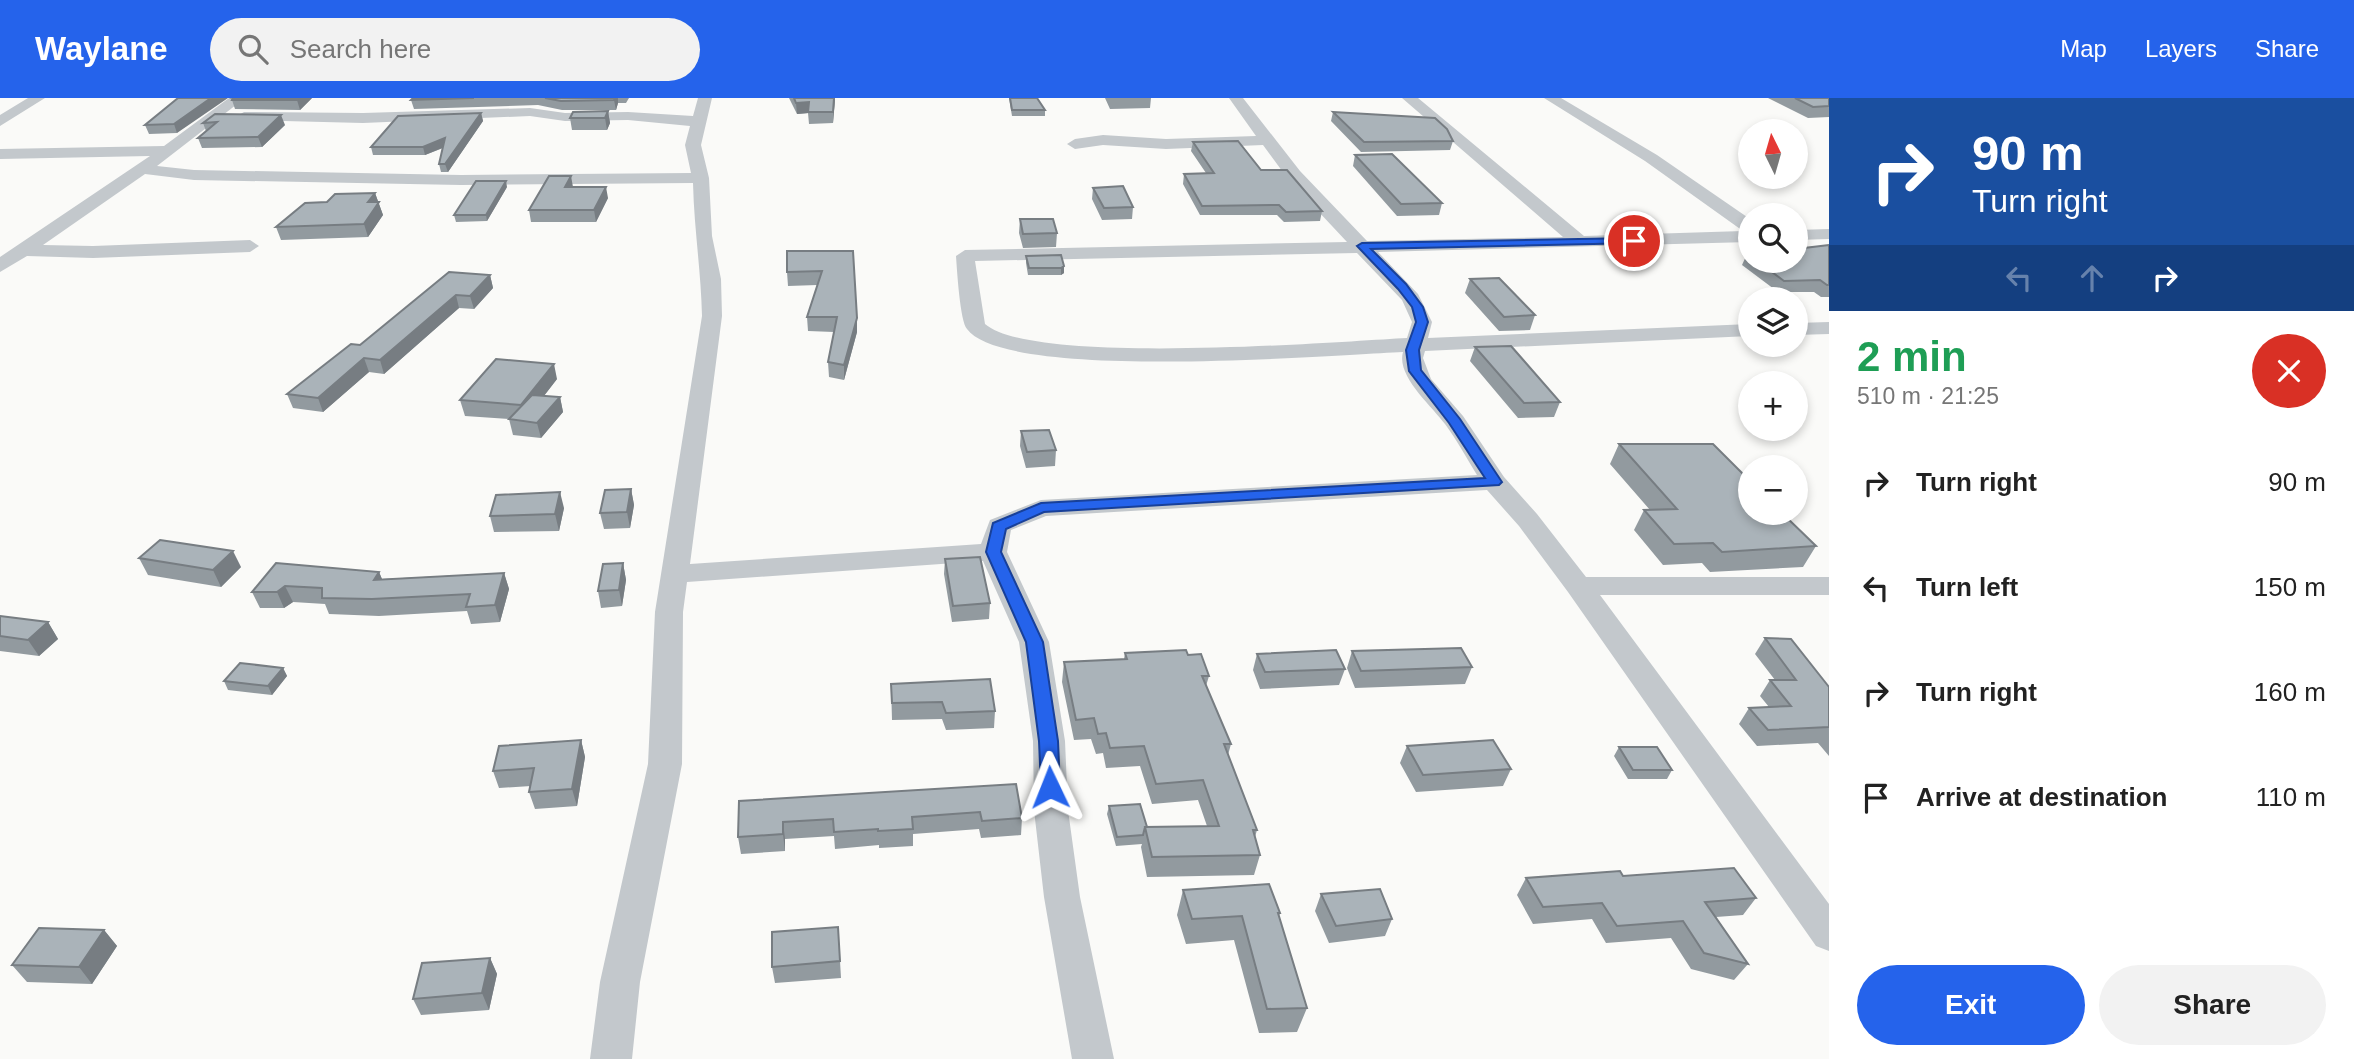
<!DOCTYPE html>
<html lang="en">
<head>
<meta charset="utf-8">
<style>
	body { margin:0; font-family:Helvetica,sans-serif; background:#f2f2f2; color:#222; height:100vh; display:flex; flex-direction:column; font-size:26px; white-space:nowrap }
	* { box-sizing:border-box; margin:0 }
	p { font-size:23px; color:#767676 }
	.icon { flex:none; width:38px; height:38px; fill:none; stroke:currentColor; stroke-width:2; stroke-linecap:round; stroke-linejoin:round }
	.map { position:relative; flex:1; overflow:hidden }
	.side { display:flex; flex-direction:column; background:#fff; width:525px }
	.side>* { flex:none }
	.banner { background:#1a4fa0; color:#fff; overflow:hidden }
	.needle { width:46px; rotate:355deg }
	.buttons { position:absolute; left:1738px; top:21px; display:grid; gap:14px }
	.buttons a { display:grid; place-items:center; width:70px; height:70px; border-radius:50%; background:#fff; box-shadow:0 4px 10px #0003; font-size:35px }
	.pin { position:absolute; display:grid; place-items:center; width:60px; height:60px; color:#fff; margin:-30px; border:4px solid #fff; border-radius:50%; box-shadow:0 2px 7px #0007 }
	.me { position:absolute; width:77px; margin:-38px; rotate:358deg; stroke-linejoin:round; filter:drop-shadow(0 0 5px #0008) }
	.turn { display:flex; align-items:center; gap:24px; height:147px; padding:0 28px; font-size:32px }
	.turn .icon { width:91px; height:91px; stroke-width:2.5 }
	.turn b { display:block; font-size:49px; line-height:60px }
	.lanes { display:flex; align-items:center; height:66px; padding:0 28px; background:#0003; justify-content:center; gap:35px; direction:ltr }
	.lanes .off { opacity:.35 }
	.round { display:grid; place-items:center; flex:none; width:74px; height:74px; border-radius:37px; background:#f2f2f2 }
	.headline { display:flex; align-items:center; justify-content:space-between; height:119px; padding:0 28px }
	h1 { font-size:42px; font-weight:700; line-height:52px; color:#1e9e55 }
	.button { display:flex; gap:14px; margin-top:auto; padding:14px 28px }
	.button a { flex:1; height:80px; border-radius:42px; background:#2563eb; color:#fff; font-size:28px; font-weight:700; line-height:80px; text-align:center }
	.button a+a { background:#f2f2f2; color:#222 }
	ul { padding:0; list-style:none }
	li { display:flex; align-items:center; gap:21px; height:105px; padding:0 28px }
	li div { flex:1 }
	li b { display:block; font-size:26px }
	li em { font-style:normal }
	header { display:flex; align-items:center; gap:42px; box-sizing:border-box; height:98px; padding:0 35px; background:#2563eb; color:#fff }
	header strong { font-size:33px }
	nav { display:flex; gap:38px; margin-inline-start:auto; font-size:24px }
	.search { width:490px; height:63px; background:#f2f2f2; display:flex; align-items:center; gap:18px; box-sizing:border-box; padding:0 24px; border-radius:38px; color:#767676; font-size:26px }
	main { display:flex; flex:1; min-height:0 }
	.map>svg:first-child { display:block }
</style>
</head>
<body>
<header>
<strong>Waylane</strong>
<div class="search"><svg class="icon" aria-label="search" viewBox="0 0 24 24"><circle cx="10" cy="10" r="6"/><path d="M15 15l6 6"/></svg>Search here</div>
<nav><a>Map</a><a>Layers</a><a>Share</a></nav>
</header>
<main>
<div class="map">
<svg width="1829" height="961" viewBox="0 0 1829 961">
	<rect width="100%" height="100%" fill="#fafaf8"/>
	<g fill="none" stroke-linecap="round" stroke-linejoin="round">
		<path fill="#c3c8cc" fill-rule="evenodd" d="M28 0H45L0 28V17Z
			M229 0H245L157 68 194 72 461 77 691 75 685 47 690 28 628 22 565 23 530 18 363 25 244 22 237 18 244 14 363 15 530 10 565 15 628 14 693 18 698 0H712L701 47 709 80 712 138 721 181 722 218 690 466 981 446 990 422 1041 402 1477 377C1467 361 1457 342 1445 326 1432 308 1396 278 1403 254 1331 257 1006 284 967 231 960 223 957 172 956 158L965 152 1347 144 1288 81 1263 47 1166 51 1103 47 1075 51 1067 46 1075 41 1103 37 1166 41 1256 38 1229 0H1243L1300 73 1367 143 1563 139 1402 0H1418L1584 138 1743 133 1645 63 1544 0H1561L1657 57 1750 121V144L1378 154 1418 196 1432 224 1428 240 1750 226V238L1425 253 1423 260 1431 281 1463 318 1504 379 1537 416 1586 479H1829V497H1600L1829 806V853L1816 848 1568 494 1519 428 1487 392 1046 418 1011 432 1007 454 1049 544 1065 643 1068 712 1080 799 1114 961H1072L1044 799 1034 712 1033 643 1019 544 983 463 687 484 683 514 682 666 640 884 632 961H590L600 884 648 666 655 514 702 218C701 173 694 130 693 85L461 87 194 82 145 76 43 147 93 148 250 142 259 148 250 154 93 160 27 158 0 174V159L150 58 0 61V51L164 48ZM1357 155 1402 202 1412 224 1407 240C1332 244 1033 268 985 226L975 163Z
			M1829 131V141L1796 142V132Z
			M1829 224V236L1796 237V225Z"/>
	</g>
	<path fill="#929a9f" d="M178 0 177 35 149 36 145 27Z
		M229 0H312L300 12 235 11 232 2Z
		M413 0H629L626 5H618L616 12H562L538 7 414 11 411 2Z
		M789 0H835L833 25 809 26 808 15 797 16Z
		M1009 0H1037L1045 12V18H1012Z
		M1105 0H1151L1150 10 1110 11Z
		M1768 0H1829V19L1808 20Z
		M608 13 610 25 607 32H572L570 20Z
		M1333 14 1453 43 1450 52 1361 54 1331 23Z
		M481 15 483 23 448 74H441L439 66 443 50 425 57H373L371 49Z
		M215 16 285 27 262 49 202 50 198 40 206 33 203 25Z
		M1193 44 1261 72 1322 113 1320 123 1284 124 1277 117H1200L1183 86 1184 76 1206 75 1191 53Z
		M1355 57 1442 105 1439 117 1397 118 1353 68Z
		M507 89 487 123 456 124 454 117Z
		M573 89 608 100 596 124H531L529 112Z
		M1093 90 1133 109 1132 121 1102 122 1092 101Z
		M375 95 383 117 368 139 281 142 276 129 327 104Z
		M1020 121 1057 135 1056 149 1023 150 1019 135Z
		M1829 147V199H1821L1814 194H1778L1742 167 1747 156H1750V163H1796Z
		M853 153 857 234 844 282 829 279 828 264 834 234 808 233 807 219 817 187 788 188 787 174Z
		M1026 158 1064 168V175L1061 177H1028L1026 165Z
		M490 177 493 190 474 211 459 210 384 276 369 274 323 314 293 310 287 296 360 247Z
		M1470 181 1535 217 1530 232 1499 233 1465 195Z
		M1475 249 1560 304 1554 319 1518 320 1470 263Z
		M557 281 544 298 560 299 563 314 541 340 513 337 509 321 465 318 460 302Z
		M1021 333 1056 352 1055 368 1026 370 1020 348Z
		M1619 346 1816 448 1803 469 1710 474 1702 465 1663 467 1634 432 1644 412H1650L1610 366Z
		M631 391 634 407 630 430 604 431 600 415Z
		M564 410 559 433 494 434 490 418Z
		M139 460 241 469 221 489 148 477Z
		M945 461 990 505 989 521 952 524 944 476Z
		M276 465 379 474 382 481 504 475 509 491 500 524 471 526 467 513 379 518 329 516 325 506 293 504 284 510H260L252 494Z
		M623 465 626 482 622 508 601 510 598 493Z
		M0 518 48 524 58 541 39 558 0 553Z
		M1765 540 1829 589V658L1818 645 1757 648 1739 626 1749 610 1769 609 1760 598 1770 582H1775L1755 556Z
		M1352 553 1472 569 1465 586 1355 590 1347 570Z
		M1125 555 1188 557 1209 578 1206 588 1231 646 1228 657 1257 732 1255 739 1260 757 1254 777 1147 779 1141 749 1142 746 1116 748 1107 716 1109 708 1147 729 1207 728 1198 702 1152 706 1140 668 1106 670 1103 655 1096 656 1091 641 1074 642 1062 584 1064 564 1124 561Z
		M1257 556 1345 571 1339 587 1260 591 1253 572Z
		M283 570 287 578 272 597 228 592 224 583Z
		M891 586 995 613 994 630 946 632 942 621 892 622Z
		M581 642 585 659 577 708 535 711 529 694 531 688 499 690 493 673Z
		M1407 648 1511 671 1503 688 1416 694 1400 665Z
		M1619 649 1672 672 1667 681H1628L1614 658Z
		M1016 686 1022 720 1021 737 981 740 979 731 913 736V748L879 750V747L835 751 834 738 785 741V753L741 756 738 739 739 703Z
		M1623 778 1756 800 1743 817 1716 819 1748 866 1734 882 1691 871 1671 840 1606 845 1592 821 1533 826 1517 797 1526 780Z
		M1183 792 1280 815 1279 818 1307 910 1297 934 1259 935 1234 842 1186 846 1177 817Z
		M1321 796 1392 821 1385 838 1329 845 1315 813Z
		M838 829 841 880 775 885 772 869Z
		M104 832 117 848 92 886 27 884 12 867Z
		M490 860 497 876 489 912 421 917 413 901Z"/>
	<path fill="#777d82" d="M211 0H228L177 35 174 26Z
		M299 0H312L300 12 297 2Z
		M615 0H618V5L616 12 614 2Z
		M834 0H835L833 25V14Z
		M809 4V15L797 16 796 5Z
		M608 13 610 25 607 32 605 20Z
		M481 15 483 23 448 74 445 66Z
		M281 17 285 27 262 49 258 39Z
		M445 40 447 48 425 57 423 49Z
		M571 78 573 89H565Z
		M506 83 507 89 487 123 486 117Z
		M606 89 608 100 596 124 594 112Z
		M375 95 383 117 368 139 364 126 368 104Z
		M1064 168V175L1061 177V170Z
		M490 177 493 190 474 211 470 198Z
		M456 197 459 210 384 276 380 262Z
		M857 220V234L844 282V267Z
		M364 260 369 274 323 314 318 300Z
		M554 266 557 281 525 322 521 307Z
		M560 299 563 314 541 340 537 325Z
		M631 391 634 407 630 430 627 414Z
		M560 394 564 410 559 433 555 416Z
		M233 453 241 469 221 489 213 472Z
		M623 465 626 482 622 508 619 492Z
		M379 474 386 491 374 482Z
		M504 475 509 491 500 524 495 507Z
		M285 488 293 504 284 510 277 494Z
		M48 524 58 541 39 558 28 542Z
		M283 570 287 578 272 597 268 588Z
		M581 642 585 659 577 708 572 691Z
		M783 724 785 741V753L783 736Z
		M104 832 117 848 92 886 79 869Z
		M490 860 497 876 489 912 482 895Z"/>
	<path fill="#aab3b9" stroke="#777d82" stroke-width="2" d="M178 0H211L174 26 145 27Z
		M233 0H299L297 2H232Z
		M413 0H474L411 2Z
		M545 0H615L614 2 561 3Z
		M794 0H834L833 14H808L809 4 796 5Z
		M1010 0H1037L1045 12H1012Z
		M1795 0H1829V8L1813 9Z
		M608 13 605 20H570L573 14Z
		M1333 14 1435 20 1447 31 1453 43 1364 44Z
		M481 15 445 66H439L445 40 423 49H371L398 18Z
		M215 16 281 17 258 39 198 40 217 24 203 25Z
		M1238 43 1261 72H1287L1322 113 1286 114 1279 107 1202 108 1184 76 1214 75 1193 44Z
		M1392 56 1442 105 1401 106 1355 57Z
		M549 78H571L565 89H606L594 112H529Z
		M476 83H506L486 117H454Z
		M1123 88 1133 109 1104 110 1093 90Z
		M375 95 368 104H379L364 126 276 129 305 105 327 104 335 96Z
		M1020 121H1053L1057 135 1023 136Z
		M1829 147V187H1827L1820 182 1784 183 1757 163H1796V151Z
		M787 153H853L857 220 844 267 828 264 837 219H807L822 173 787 174Z
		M1061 157 1064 168 1061 170H1029L1026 158Z
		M449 174 490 177 470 198 456 197 380 262 364 260 318 300 287 296 351 246 360 247Z
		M1499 180 1535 217 1504 219 1470 181Z
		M1511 248 1560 304 1524 305 1475 249Z
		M496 261 554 266 521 307 460 302Z
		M532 297 560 299 537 325 509 321Z
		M1049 332 1056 352 1027 354 1021 333Z
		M1619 346H1713L1750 383V415H1782L1816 448 1722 454 1713 445 1674 446 1644 412 1677 411Z
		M631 391 627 414 600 415 605 392Z
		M560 394 555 416 490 418 496 397Z
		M160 442 233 453 213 472 139 460Z
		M980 459 990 505 953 508 945 461Z
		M276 465 379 474 374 482 504 475 495 507 466 509 470 496 372 501 322 500V490L285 488 277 494H252Z
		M623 465 619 492 598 493 603 466Z
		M0 518 48 524 28 542 0 538Z
		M1765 540 1791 541 1829 589V629L1768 632 1749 610 1791 608 1770 582H1796Z
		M1461 550 1472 569 1361 573 1352 553Z
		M1186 552 1188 557 1201 556 1209 578H1202L1231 646H1224L1257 732H1253L1260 757 1152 759 1145 729 1219 728 1203 682 1156 686 1144 648 1110 650 1106 635 1098 636 1094 620 1076 622 1064 564 1127 561 1125 555Z
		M1336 552 1345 571 1265 574 1257 556Z
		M240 565 283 570 268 588 224 583Z
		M990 581 995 613 946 615 942 604 892 605 891 586Z
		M581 642 572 691 529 694 534 670 493 673 499 648Z
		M1493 642 1511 671 1423 677 1407 648Z
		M1619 649H1657L1672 672H1633Z
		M1016 686 1022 720 982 723 980 714 912 719 913 731 878 733V731L834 734 833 721 783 724V736L738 739 739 703Z
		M1140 706 1147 729H1145L1143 737 1117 739 1109 708Z
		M1734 770 1756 800 1705 804 1748 866 1704 855 1683 823 1617 828 1602 805 1543 809 1526 780 1620 773 1623 778Z
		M1269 786 1280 815H1278L1307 910 1267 911 1242 818 1192 821 1183 792Z
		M1380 791 1392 821 1336 828 1321 796Z
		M838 829 840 863 772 869V834Z
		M39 830 104 832 79 869 12 867Z
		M490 860 482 895 413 901 422 865Z"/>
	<path fill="#2563eb" stroke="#184099" stroke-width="2" d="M1634 140 1638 141V145L1371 151 1406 186 1423 209 1428 224 1419 252 1421 272 1460 321 1502 384 1499 387 1044 414 1006 431 1001 454 1043 544 1058 643 1060 689 1057 694 1050 696 1044 694 1041 689 1039 643 1026 544 986 454 993 425 1041 405 1485 380 1449 325 1409 273 1406 252 1416 224 1412 209 1398 191 1357 148 1362 145Z"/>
</svg>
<div class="buttons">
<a><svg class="needle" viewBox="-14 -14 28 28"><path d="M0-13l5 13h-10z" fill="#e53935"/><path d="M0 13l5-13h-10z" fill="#767676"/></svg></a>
<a><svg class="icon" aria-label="search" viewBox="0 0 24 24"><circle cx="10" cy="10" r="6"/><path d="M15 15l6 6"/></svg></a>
<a><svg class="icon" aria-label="layers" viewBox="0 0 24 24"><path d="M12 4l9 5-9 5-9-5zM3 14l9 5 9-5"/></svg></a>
<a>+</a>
<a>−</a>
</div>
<div class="pin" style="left:1634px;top:143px;background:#d93025"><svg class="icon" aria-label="arrive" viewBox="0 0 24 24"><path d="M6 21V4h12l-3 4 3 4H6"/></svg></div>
<svg class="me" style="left:1050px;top:689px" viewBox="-20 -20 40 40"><path d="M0-17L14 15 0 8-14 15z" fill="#2563eb" stroke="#fff" stroke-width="4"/></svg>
</div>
<section class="side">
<div class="banner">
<div class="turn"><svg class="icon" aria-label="right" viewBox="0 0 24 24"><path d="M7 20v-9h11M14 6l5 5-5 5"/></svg><div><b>90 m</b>Turn right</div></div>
<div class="lanes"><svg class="icon off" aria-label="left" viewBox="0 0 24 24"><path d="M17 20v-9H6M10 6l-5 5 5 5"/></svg><svg class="icon off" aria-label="ahead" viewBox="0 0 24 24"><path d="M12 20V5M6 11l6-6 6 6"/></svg><svg class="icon" aria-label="right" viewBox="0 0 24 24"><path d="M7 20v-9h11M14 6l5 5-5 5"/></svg></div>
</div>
<div class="headline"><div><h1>2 min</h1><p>510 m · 21:25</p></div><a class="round" style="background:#d93025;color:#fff"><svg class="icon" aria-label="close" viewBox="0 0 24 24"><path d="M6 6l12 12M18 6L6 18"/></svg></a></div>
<ul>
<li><svg class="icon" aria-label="right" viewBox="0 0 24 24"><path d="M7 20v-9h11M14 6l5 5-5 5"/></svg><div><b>Turn right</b></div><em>90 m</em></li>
<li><svg class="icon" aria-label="left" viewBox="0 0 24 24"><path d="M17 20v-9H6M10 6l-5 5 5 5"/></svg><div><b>Turn left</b></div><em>150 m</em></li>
<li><svg class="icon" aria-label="right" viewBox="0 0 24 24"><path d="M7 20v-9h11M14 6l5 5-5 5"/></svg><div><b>Turn right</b></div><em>160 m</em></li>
<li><svg class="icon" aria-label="arrive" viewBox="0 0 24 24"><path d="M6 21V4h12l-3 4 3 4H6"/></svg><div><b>Arrive at destination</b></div><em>110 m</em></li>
</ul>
<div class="button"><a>Exit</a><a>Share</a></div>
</section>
</main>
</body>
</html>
